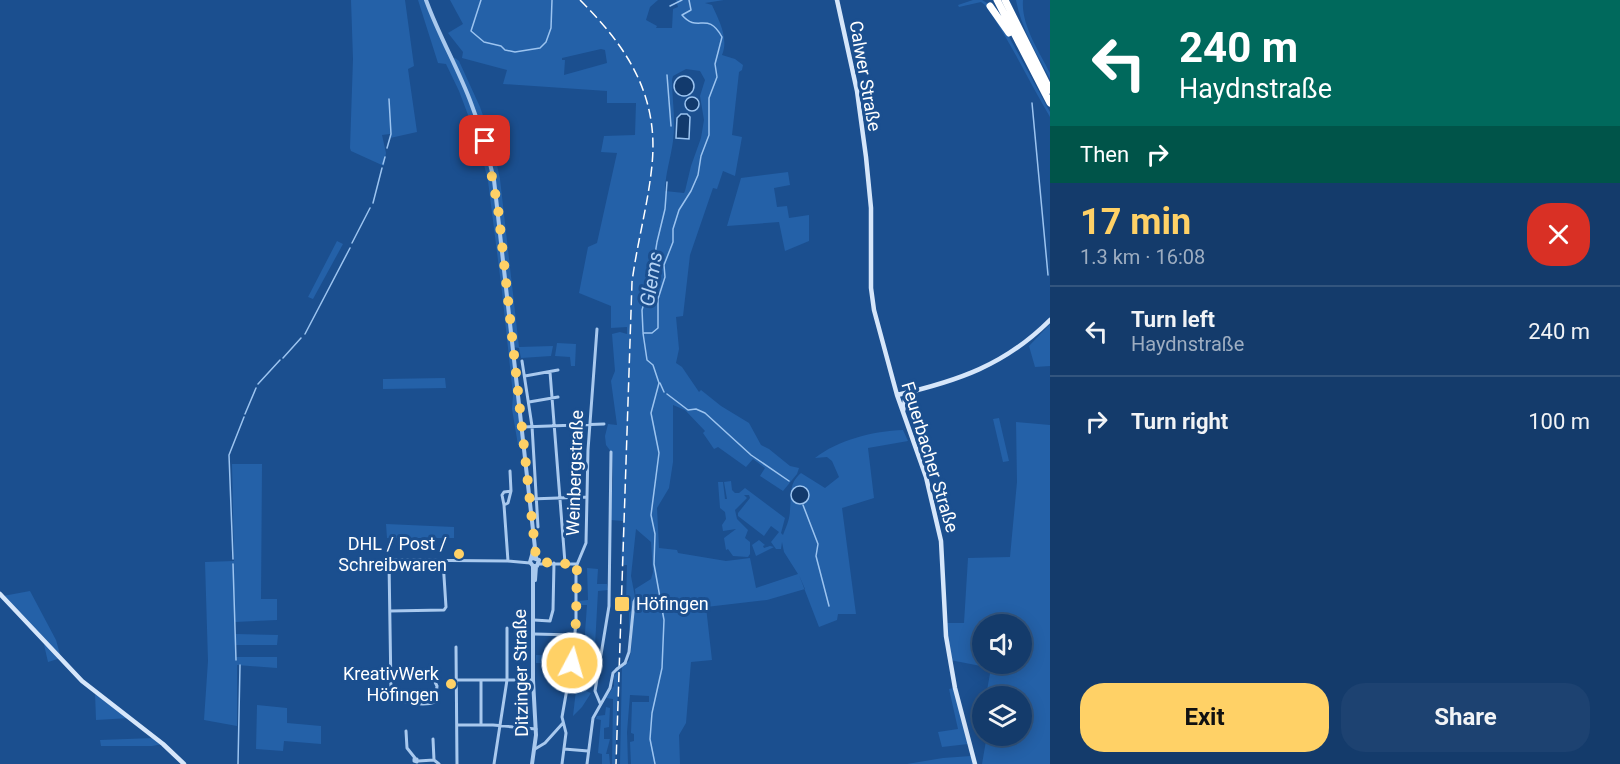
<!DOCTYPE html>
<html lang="en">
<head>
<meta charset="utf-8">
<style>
	body { margin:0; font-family:Roboto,sans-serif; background:#1d4271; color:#f1f3f6; height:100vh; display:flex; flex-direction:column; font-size:22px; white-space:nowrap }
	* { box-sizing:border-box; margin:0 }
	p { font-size:20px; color:#9dadc1 }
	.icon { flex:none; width:33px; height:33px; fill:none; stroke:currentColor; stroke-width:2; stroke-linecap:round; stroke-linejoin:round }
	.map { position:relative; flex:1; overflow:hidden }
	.sheet { display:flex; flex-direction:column; background:#143b6b; width:570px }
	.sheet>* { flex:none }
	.guide { background:#00695c; color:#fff; overflow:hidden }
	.tools { position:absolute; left:972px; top:614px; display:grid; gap:12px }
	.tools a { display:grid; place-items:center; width:60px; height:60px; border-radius:50%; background:#143b6b; box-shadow:0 3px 15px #0003,0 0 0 2px #33557e; font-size:30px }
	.pin { position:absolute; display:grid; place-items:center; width:51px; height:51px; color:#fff; margin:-26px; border-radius:12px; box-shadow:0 3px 9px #0006 }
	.me { position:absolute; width:66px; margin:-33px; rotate:6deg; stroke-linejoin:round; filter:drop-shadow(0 0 4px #0008) }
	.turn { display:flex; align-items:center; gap:21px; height:126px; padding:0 30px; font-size:27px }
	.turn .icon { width:78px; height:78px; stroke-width:2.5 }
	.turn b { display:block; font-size:42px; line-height:51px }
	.then { display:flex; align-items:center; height:57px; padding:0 30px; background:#0003; gap:12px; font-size:22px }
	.round { display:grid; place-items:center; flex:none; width:63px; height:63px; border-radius:24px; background:#1d4271 }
	.headline { display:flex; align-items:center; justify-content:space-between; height:102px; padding:0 30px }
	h1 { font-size:36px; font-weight:700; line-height:45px; color:#ffd166 }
	.button { display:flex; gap:12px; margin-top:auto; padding:12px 30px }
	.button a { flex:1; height:69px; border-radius:24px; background:#ffd166; color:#111; font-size:24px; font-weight:700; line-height:69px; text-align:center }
	.button a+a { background:#1d4271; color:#f1f3f6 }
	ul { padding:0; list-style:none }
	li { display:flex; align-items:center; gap:18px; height:90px; padding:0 30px; border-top:2px solid #33557e }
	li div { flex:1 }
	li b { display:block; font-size:22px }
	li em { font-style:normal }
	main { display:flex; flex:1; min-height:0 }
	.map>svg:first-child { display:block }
</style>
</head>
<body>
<main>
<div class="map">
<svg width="1050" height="764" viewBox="0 0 1050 764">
	<rect width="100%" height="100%" fill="#1b4f8f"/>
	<path fill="#2461a8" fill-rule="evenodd" d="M351 0H405L414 66 408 69 417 132 390 138V134L382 135 386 153 384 166 351 151 350 148 353 59Z
		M418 0H426L451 59 455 58 459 61 480 107 491 138 500 179 519 347 553 346 551 356 521 358 519 348 513 347 523 445H518L512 409 513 395 502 292 488 181 479 144 459 91 446 64 438 63Z
		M450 0H658L650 7 646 20 657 26 656 28H672L673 9 678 7 676 0H724L705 3 712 5C719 20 729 39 722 55L735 59 743 65 742 70 739 72 732 135 742 137 735 176 723 171 717 189 713 188 690 255 683 316 676 317 679 349 676 363 682 367 699 392 701 390 721 406 749 423 761 445 769 449 790 466 799 468 797 474 783 491 760 476 765 468 753 459 746 467 718 447 714 449 703 433 705 431 685 410 673 405V462L669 488 657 508 659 548 677 550 678 553 726 561 750 558 756 588 798 574 784 552 782 542 781 549H776L771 542 779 532 771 526 764 536 738 516V513L750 498 749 495H744L747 498 735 510 737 519 748 530 745 538 750 542V554L748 557 733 556 728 549 726 550 724 538 736 529 723 531 722 525 726 519 725 512 720 508 718 482H723L725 499H727L724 482 731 481 732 490 735 493H739L745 488 785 518 781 533 783 535C786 527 790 519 790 510 792 495 788 484 801 473L825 488 839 477 832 461 827 457 815 458C838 440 873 431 903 430L908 441 868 448 874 498 842 508 856 614H838L837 620 819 627 799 575 805 589 767 600 706 607 712 660 691 662 686 723 679 735 680 764H631L630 742 634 741V734L631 733 632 702H649V696L630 695 627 732 628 764H620L622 666 629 661 631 651 632 636 629 627V603H626L627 565H621L623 521 610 520 613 479 612 453 606 445 605 436 608 424 617 425 611 381 615 371 612 334 620 332 627 334V327L611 328V306L579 293 588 247 597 243 617 153 601 152 604 136 635 135 636 103H607V91L503 84 507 70 462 58 463 52 448 33 463 24ZM601 49 605 50 607 63 564 75 565 60H562V58ZM686 69 700 71 705 80 700 96 704 120 701 138 691 166 685 191 684 193 665 191C665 175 671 157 673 141 676 120 672 100 672 80L673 76ZM636 529 651 542 653 572 651 579 635 589 636 602 631 576Z
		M973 0H982L987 3 1007 33 1050 112V117C1028 80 1010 40 985 5L981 2 959 7 958 5Z
		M1016 0H1023C1021 25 1039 51 1050 73V79C1037 54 1021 28 1016 0Z
		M788 172 790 185 774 188 777 207 787 206 789 218 809 215V241L785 251 779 222 727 226 741 178Z
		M337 241 343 244 313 299 308 297Z
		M1050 324V366L1035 367 1029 346Z
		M557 343 576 344 575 366H571L570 357 555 356Z
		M445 378 446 388 383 389V379Z
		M999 418 1009 461 1003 462 993 419Z
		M1016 422 1050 425V764H982L987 735H1022V696H986L991 668 950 660 947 623H964L968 558 1010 557 1017 482ZM982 624H1022V663H982Z
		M232 464H262L261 599H277V620L235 622 236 657H277V668L237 665V726L204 720 208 661 205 562 234 561Z
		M386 524 454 527V538H387Z
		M759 540 765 545 763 546 764 548 770 546 774 547 756 556 752 545Z
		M587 568 598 569 597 584H607L608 590 598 591 595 646 590 676 596 678 595 683H588L586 691 591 693 582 707 573 716 576 690H579L587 649 584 647 587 605H578V601L588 600Z
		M30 591 56 640 61 658 48 662 42 636 3 596Z
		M236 634 278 635 277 645H236Z
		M536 655 571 656 570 664 536 663Z
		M619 670 615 764H612L613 699 606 698 614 686V676Z
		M954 688 968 744 942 747 938 732 958 729 949 689Z
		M95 692 130 718 96 720Z
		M257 705 287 708V723L321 726V744L284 741 283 751 256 749Z
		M606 707 610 708 609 727 604 728V739H610L606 754H609L610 764H602V754L598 753 601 720 596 719 597 716 605 715Z
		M154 738 163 744 152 746H101L100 740Z
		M971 756 973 764H907L943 758Z"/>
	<path fill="#123a6d" stroke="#9cc4f0" stroke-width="1.5" d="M674 86a10 10 0 1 1 20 0a10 10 0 1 1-20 0Z
		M685 104a7 7 0 1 1 14 0a7 7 0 1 1-14 0Z
		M681 114H687L690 117 689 139 676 138 677 118Z
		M791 495a9 9 0 1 1 18 0a9 9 0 1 1-18 0Z"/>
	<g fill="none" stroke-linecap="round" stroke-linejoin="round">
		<path stroke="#9cc4f0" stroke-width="1.5" d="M481 0 471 31 484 42 501 46 505 50 515 52 540 48 546 42 551 28 552 0
			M670 6 682 0
			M667 75 671 126
			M1032 103 1048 275
			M387 148 391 134 389 99
			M383 164 385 157
			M373 203 382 168
			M352 243 370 208
			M643 332 642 310 651 279 657 242 665 209 667 182
			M305 334 350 248
			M283 358 301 338
			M660 383 664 392
			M258 384 280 360
			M667 394 688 410 696 409 705 413 751 455 789 481
			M245 414 256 388
			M803 505 818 544 816 556 829 606
			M233 559 229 455 244 417
			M233 564 236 660
			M238 764 240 665
			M655 764 650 739 652 713 662 668 664 620 654 564 655 534 651 515 659 453 651 413 659 383 653 365 647 360 643 333H652L658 328V299L665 277 664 265 673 242V229L679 210 691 191 698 175 701 156 709 135V98L717 77 715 64 722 37C707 10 698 34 682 15L691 10 689 0"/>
		<path stroke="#a9c9ee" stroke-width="3" d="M522 361 532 426 538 527
			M550 372 565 563
			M525 376 558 370
			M529 402 558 397
			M522 427 604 424
			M510 471 511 491
			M530 499 587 497
			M504 505 502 495 504 492 511 491 508 503 504 505 508 561
			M539 564H577
			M390 611 444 610 446 607 443 561
			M534 620 550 621 553 610 554 563
			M534 634 574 635
			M456 647 457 764
			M625 663 629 652 634 602 636 598
			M392 673 433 678 437 686 435 702C425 706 404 703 394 698L391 691 389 562 391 560 508 561 530 563
			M456 680H533
			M600 703 595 691 609 606 611 452
			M457 725H493L536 729
			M481 725V680
			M406 731 407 748 415 758
			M433 739 434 760
			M535 749 545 743 563 723
			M564 749 588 751
			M414 759H417V762L414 761Z
			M418 761 434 760 439 764
			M494 764 507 680V628
			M562 764 566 733 562 717 573 655 576 621V567L586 543 588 450 597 329
			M587 764 593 718 610 688 613 673 617 669"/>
		<path stroke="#a9c9ee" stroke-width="4" d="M426 0C439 36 458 68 471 103 481 129 488 154 494 180L536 557
			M533 558 539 560 537 566H533L530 562 534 548
			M535 580 536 566
			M532 764 536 735 533 680V566"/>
		<path stroke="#d6e6fa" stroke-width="4.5" d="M837 0 857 91 866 157 871 208V288L874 310 897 395 926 477 941 541 946 636 955 688 975 764
			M897 395C958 381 1005 365 1050 320
			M903 411 905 400 910 392
			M0 594 82 681 163 744 184 764"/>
		<path stroke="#fff" stroke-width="7" d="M997 0 1050 103
			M1005 0 1050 90
			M990 6 1009 33"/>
		<path stroke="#fff" stroke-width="1.5" stroke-dasharray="10 4.5" stroke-linecap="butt" d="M580 0C627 47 659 95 652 165 648 205 637 243 632 282L616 764"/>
		<path stroke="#a9c9ee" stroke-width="3" d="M617 669 625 663"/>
	</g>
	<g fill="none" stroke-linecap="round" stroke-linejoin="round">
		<path stroke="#ffd166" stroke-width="10" stroke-dasharray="0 18" d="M485 141 498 208 536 557C544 566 564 563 577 564L576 621 572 663"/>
	</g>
	<g fill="#ffd166" stroke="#1b4f8f" stroke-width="2">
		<circle cx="459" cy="554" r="6"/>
		<rect x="614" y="596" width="16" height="16" rx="3"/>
		<circle cx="451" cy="684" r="6"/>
	</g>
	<g text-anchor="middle" stroke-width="6" stroke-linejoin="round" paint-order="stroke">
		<g font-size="18" fill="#fff" stroke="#1b4f8f">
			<text transform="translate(865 76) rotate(80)" y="6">Calwer Straße</text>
			<text transform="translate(930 457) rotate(73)" y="6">Feuerbacher Straße</text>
			<text transform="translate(575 473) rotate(-88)" y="6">Weinbergstraße</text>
			<text transform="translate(521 673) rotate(-91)" y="6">Ditzinger Straße</text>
		</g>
		<g font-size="18" fill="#fff" stroke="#1b4f8f" text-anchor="end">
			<text x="447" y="550">DHL / Post /<tspan x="447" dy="21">Schreibwaren</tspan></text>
			<text x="636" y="610" text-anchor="start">Höfingen</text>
			<text x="439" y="680">KreativWerk<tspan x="439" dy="21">Höfingen</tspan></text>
		</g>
		<g font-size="20" font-style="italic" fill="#b5d3f5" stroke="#1b4f8f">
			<text transform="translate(651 279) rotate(-81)" y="7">Glems</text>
		</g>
	</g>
</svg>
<div class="tools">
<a><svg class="icon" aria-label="sound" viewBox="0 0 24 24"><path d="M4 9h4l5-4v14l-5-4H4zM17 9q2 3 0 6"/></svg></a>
<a><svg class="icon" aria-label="layers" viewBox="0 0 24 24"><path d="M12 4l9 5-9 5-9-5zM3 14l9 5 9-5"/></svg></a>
</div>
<div class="pin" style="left:485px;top:141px;background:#d93025"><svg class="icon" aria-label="arrive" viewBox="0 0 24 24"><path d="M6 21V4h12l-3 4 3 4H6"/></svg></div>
<svg class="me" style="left:572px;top:663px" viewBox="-20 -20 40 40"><circle r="17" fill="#ffd166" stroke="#fff" stroke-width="3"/><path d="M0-11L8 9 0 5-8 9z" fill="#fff"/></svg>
</div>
<section class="sheet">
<div class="guide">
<div class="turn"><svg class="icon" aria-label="left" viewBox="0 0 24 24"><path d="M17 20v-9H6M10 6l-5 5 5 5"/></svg><div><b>240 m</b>Haydnstraße</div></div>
<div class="then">Then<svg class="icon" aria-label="right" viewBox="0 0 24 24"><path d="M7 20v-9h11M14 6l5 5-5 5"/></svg></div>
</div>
<div class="headline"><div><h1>17 min</h1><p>1.3 km · 16:08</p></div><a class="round" style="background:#d93025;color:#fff"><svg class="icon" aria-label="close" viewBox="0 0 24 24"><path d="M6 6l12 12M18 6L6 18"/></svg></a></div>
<ul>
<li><svg class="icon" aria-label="left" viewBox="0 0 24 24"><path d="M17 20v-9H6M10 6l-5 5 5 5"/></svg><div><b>Turn left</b><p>Haydnstraße</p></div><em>240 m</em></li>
<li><svg class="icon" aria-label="right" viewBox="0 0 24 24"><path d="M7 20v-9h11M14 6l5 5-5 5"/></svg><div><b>Turn right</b></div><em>100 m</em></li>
</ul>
<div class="button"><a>Exit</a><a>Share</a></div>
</section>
</main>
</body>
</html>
